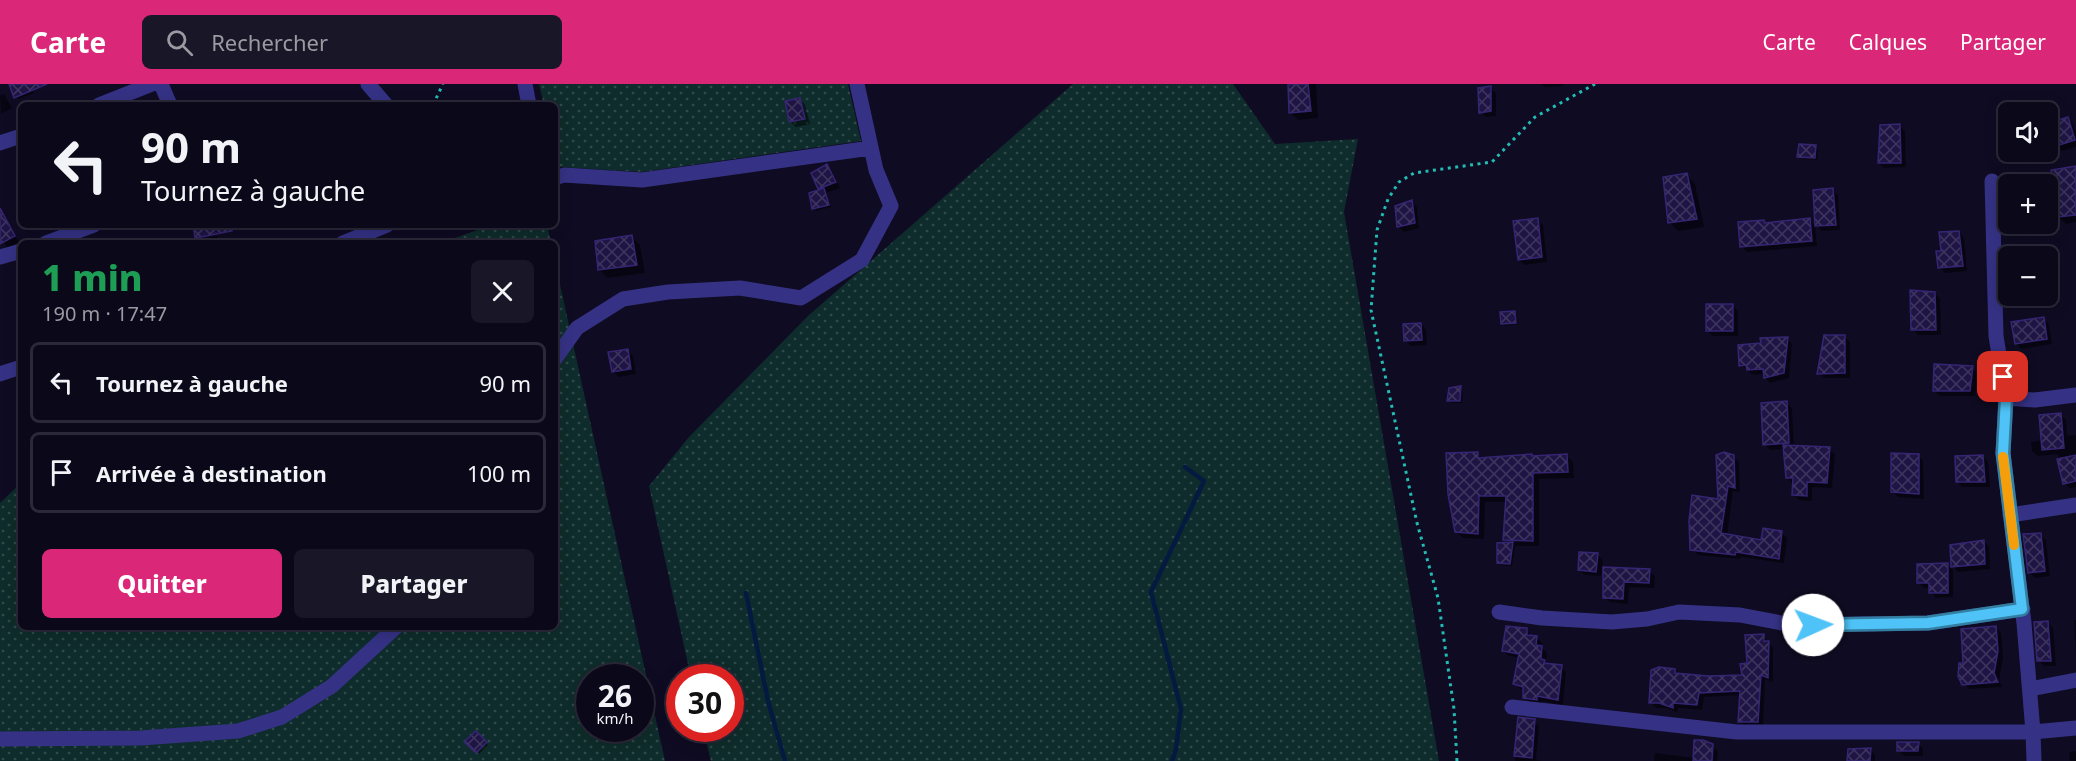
<!DOCTYPE html>
<html lang="fr">
<head>
<meta charset="utf-8">
<style>
	body { margin:0; font-family:"Noto Sans",sans-serif; background:#191627; color:#f1f3f6; height:100vh; display:flex; flex-direction:column; font-size:22px; white-space:nowrap }
	* { box-sizing:border-box; margin:0 }
	p { font-size:20px; color:#9a9aa2 }
	.icon { flex:none; width:33px; height:33px; fill:none; stroke:currentColor; stroke-width:2; stroke-linecap:round; stroke-linejoin:round }
	.map { position:relative; flex:1; overflow:hidden }
	.details { position:absolute; left:18px; top:156px; width:540px; height:390px; display:flex; flex-direction:column; background:#0b081a; border-radius:9px; box-shadow:0 3px 15px #0003,0 0 0 2px #2b2939 }
	.details>* { flex:none }
	.banner { position:absolute; left:18px; top:18px; width:540px; height:126px; border-radius:9px; box-shadow:0 3px 15px #0003,0 0 0 2px #2b2939; background:#0b081a; color:#f1f3f6; overflow:hidden }
	.tools { position:absolute; left:1998px; top:18px; display:grid; gap:12px }
	.tools a { display:grid; place-items:center; width:60px; height:60px; border-radius:9px; background:#0b081a; box-shadow:0 3px 15px #0003,0 0 0 2px #2b2939; font-size:30px }
	.speed { position:absolute; left:576px; top:580px; display:flex; gap:12px; font-size:30px; font-weight:700; text-align:center }
	.speed>* { display:grid; place-content:center; width:78px; height:78px; border-radius:50%; background:#0b081a; box-shadow:0 3px 15px #0003,0 0 0 2px #2b2939; line-height:1 }
	.speed small { font-size:15px; font-weight:400 }
	.speed .limit { border:9px solid #d22; background:#fff; color:#111 }
	.pin { position:absolute; display:grid; place-items:center; width:51px; height:51px; color:#fff; margin:-26px; border-radius:12px; box-shadow:0 3px 9px #0006 }
	.me { position:absolute; width:66px; margin:-33px; rotate:88deg; stroke-linejoin:round; filter:drop-shadow(0 0 4px #0008) }
	.turn { display:flex; align-items:center; gap:21px; height:126px; padding:0 24px; font-size:27px }
	.turn .icon { width:78px; height:78px; stroke-width:2.5 }
	.turn b { display:block; font-size:42px; line-height:51px }
	.round { display:grid; place-items:center; flex:none; width:63px; height:63px; border-radius:9px; background:#191627 }
	.overview { display:flex; align-items:center; justify-content:space-between; height:102px; padding:0 24px }
	h1 { font-size:36px; font-weight:800; line-height:45px; color:#1e9e55 }
	.cta { display:flex; gap:12px; margin-top:auto; padding:12px 24px }
	.cta a { flex:1; height:69px; border-radius:9px; background:#db2777; color:#fff; font-size:24px; font-weight:800; line-height:69px; text-align:center }
	.cta a+a { background:#191627; color:#f1f3f6 }
	ul { padding:0; list-style:none }
	li { display:flex; align-items:center; gap:18px; height:81px; margin:0 12px 9px; padding:0 12px; border:3px solid #2b2939; border-radius:9px }
	li div { flex:1 }
	li b { display:block; font-size:22px }
	li em { font-style:normal }
	header { display:flex; align-items:center; gap:36px; box-sizing:border-box; height:84px; padding:0 30px; background:#db2777; color:#fff }
	header strong { font-size:28px }
	nav { display:flex; gap:33px; margin-inline-start:auto; font-size:21px }
	.search { width:420px; height:54px; background:#191627; display:flex; align-items:center; gap:15px; box-sizing:border-box; padding:0 21px; border-radius:9px; color:#9a9aa2; font-size:22px }
	.map>svg:first-child { display:block }
</style>
</head>
<body>
<header>
<strong>Carte</strong>
<div class="search"><svg class="icon" aria-label="search" viewBox="0 0 24 24"><circle cx="10" cy="10" r="6"/><path d="M15 15l6 6"/></svg>Rechercher</div>
<nav><a>Carte</a><a>Calques</a><a>Partager</a></nav>
</header>
<div class="map">
<svg width="2076" height="677" viewBox="0 0 2076 677">
	<defs>
		<pattern id="grass-dots" width="8" height="8" patternUnits="userSpaceOnUse" patternTransform="scale(1.5)"><rect width="8" height="8" fill="#0e2c2b"/><path d="M2 2h.1M6 6h.1" fill="none" stroke="#30494b" stroke-width="1.8" stroke-linecap="round"/></pattern>
		<pattern id="building-cross-hatch" width="8" height="8" patternUnits="userSpaceOnUse" patternTransform="scale(1.5)"><rect width="8" height="8" fill="#1f1544"/><path d="M0 0l8 8M0 8l8-8" fill="none" stroke="#3f3660"/></pattern>
	</defs>
	<rect width="100%" height="100%" fill="#0f0b22"/>
	<path fill="url(#grass-dots)" fill-rule="evenodd" d="M539 0H848L861 57 642 88 559 83 555 67V21H544Z
		M1073 0H1233L1275 60 1358 55 1344 128 1439 677H711L703 645H730V594H691L649 402 689 353 808 232Z
		M492 141H547L551 159H423L452 155Z
		M555 178 665 677H0V419L21 399V543H555ZM590 594H640V645H590Z"/>
	<path fill="#0007" d="M19 0H30L34 9 18 15 16 13Z
		M1286 0H1316L1318 34 1298 36 1290 28V6Z
		M1541 0H1563V2L1545 3Z
		M1490 4 1496 9V32L1486 33 1481 28Z
		M4 10 12 24 1 30 0 11Z
		M800 15 805 21 810 40 796 43 791 38 787 18Z
		M2068 35 2073 40 2076 49V63L2062 67 2057 62Z
		M1899 41 1905 47 1906 83 1884 84 1879 79Z
		M1815 63 1818 65 1817 76 1801 75 1799 73Z
		M827 82 832 87 840 104 826 109 831 123 816 127 810 110 822 106 820 104Z
		M2076 83V138L2066 140 2059 133Z
		M1686 91 1695 100 1704 143 1678 147 1670 139Z
		M1832 106 1838 111 1840 146 1822 147 1817 142Z
		M1411 118 1417 123 1419 144 1404 148 1398 142Z
		M1537 136 1543 141 1547 178 1524 181 1519 176Z
		M1809 136 1815 141 1817 162 1747 168 1741 162 1764 137 1767 140Z
		M6 138 19 158 8 164 0 153V141Z
		M194 141 199 155 217 152V156L202 159 197 154Z
		M1959 148 1964 154 1967 187 1945 189 1939 183 1942 168Z
		M631 152 640 161 645 189 607 194 599 185Z
		M1935 209 1940 215 1941 251H1918L1912 245Z
		M1733 222 1738 227V252H1713L1707 247Z
		M1515 228 1517 231 1518 240 1505 242 1502 240Z
		M2043 235 2049 240 2052 260 2021 265 2016 259Z
		M1421 240 1426 246 1427 261 1411 262 1405 256Z
		M1845 253 1850 258V294H1824L1819 289Z
		M1787 254 1792 260 1789 294 1770 299 1765 293V290L1753 291 1741 281 1762 261Z
		M627 266 633 272 636 290 619 293 613 288Z
		M1972 284 1978 289 1975 312H1940L1934 307Z
		M1461 304 1463 306 1462 319H1451L1449 317 1450 305Z
		M1786 319 1792 324 1794 363 1829 365 1835 370 1832 404 1812 403V417L1799 416 1794 411 1793 399 1787 394 1785 365 1770 366 1765 360Z
		M2060 330 2066 336 2067 352 2076 351V403L2070 404 2064 399 2058 370 2038 372 2032 367 2031 358 2043 356Z
		M1477 369 1483 375 1532 371 1534 373 1566 371 1573 378 1574 394 1539 395V462H1515L1512 482 1501 481 1499 478 1509 460 1505 456 1507 418H1485L1484 455 1463 454 1456 448Z
		M1918 371 1923 377 1924 415 1898 413 1893 408Z
		M1733 372 1739 378 1740 408 1733 407 1727 452 1762 458 1781 449 1787 454 1784 479 1741 473 1740 475 1698 471 1692 465 1720 416Z
		M1983 372 1988 378 1990 403H1962L1957 397Z
		M2041 451 2046 456 2050 492 2035 494 2029 488Z
		M1984 457 1989 463 1990 485 1958 488 1953 483V513L1936 514 1931 508V504H1924L1918 498 1947 481 1953 486 1952 462Z
		M1597 470 1603 476 1601 492 1585 491 1579 486Z
		M1604 484 1649 487 1655 492 1654 504 1629 503 1628 520 1610 518 1604 513Z
		M2074 536H2076V572Z
		M2047 538 2053 544 2056 582H2044L2038 576Z
		M1996 544 2001 549 2003 574 1999 596 2002 603 1969 605 1964 600V581Z
		M1527 546 1532 553H1536L1542 559 1541 563 1547 569 1546 579 1561 583 1566 588 1563 621 1541 617V620L1530 619 1525 614V606L1520 605 1515 599 1520 574 1509 572 1503 567Z
		M1764 552 1773 564V598L1765 595 1763 643H1745L1740 638 1741 611 1704 613 1702 626 1678 624 1677 628 1666 624H1656L1651 619 1675 586 1680 591 1708 594 1743 592Z
		M1519 635 1534 637 1539 642 1536 676 1542 677H1515Z
		M476 649 488 661 479 670 466 658Z
		M1918 659 1923 665V672H1904L1898 666Z
		M1712 662 1718 667 1717 677H1654L1655 669 1695 674Z
		M1870 666 1875 671V677H1848Z
		M2076 667V677H2070L2069 668Z"/>
	<g fill="none" stroke-linecap="round" stroke-linejoin="round">
		<path stroke="#051a41" stroke-width="4.5" d="M746 509 768 617 785 677
			M1172 677 1176 665 1181 625 1151 508 1204 397 1185 383"/>
	</g>
	<path fill="url(#building-cross-hatch)" stroke="#352573" stroke-width="1.5" d="M9 0H47L14 14Z
		M1288 0H1308L1311 27 1289 29Z
		M1491 2V27L1479 29 1478 4Z
		M800 14 805 35 789 38 785 17Z
		M2068 33 2075 56 2056 62 2049 39Z
		M1900 40 1901 79H1878L1880 41Z
		M1799 60 1816 61 1815 74 1797 73Z
		M827 80 836 98 818 105 811 89Z
		M2076 82V131L2058 133 2051 86Z
		M1687 89 1697 135 1668 139 1663 93Z
		M824 104 829 121 812 125 809 109Z
		M1833 104 1836 141 1815 142 1813 106Z
		M1412 116 1415 139 1397 143 1395 122Z
		M0 124 15 152 0 160Z
		M1538 134 1542 173 1518 176 1513 137Z
		M1810 134 1812 157 1740 163 1738 138 1764 136 1765 139Z
		M193 141H232V147L195 154Z
		M1959 147 1963 182 1938 184 1936 167H1941L1939 148Z
		M632 151 637 181 598 186 595 157Z
		M1910 206 1935 208 1936 246H1911Z
		M1706 220H1733V247H1706Z
		M1515 227 1516 239 1501 240 1500 228Z
		M2044 233 2047 255 2015 260 2011 238Z
		M1421 239 1422 256 1404 257 1403 240Z
		M1824 251H1845V289L1817 290Z
		M1788 253 1784 289 1764 294 1763 285 1747 286 1746 281 1739 282 1738 261 1761 259 1760 254Z
		M628 265 631 285 612 288 608 268Z
		M1934 280 1973 282 1970 307H1933Z
		M1461 302 1460 317H1447L1449 304Z
		M1787 317 1789 359 1763 361 1761 319Z
		M2061 329 2064 364 2042 366 2039 331Z
		M1783 361 1830 363 1827 399 1807 398V412L1792 411 1793 394H1786Z
		M1478 368V374L1532 370V372L1567 370 1568 388 1533 389V457L1503 456 1506 412H1479L1478 450 1455 448 1448 410 1446 369Z
		M1724 368 1734 371 1735 404 1728 402 1721 449 1761 456 1763 444 1782 447 1779 475 1736 468 1735 471 1690 466 1689 436 1692 411 1718 415 1716 371Z
		M1891 369 1919 370V410L1891 408Z
		M1983 371 1985 398H1956L1955 372Z
		M2076 371V397L2063 400 2057 375Z
		M2041 449 2045 487 2028 489 2023 450Z
		M1984 456 1985 480 1951 483 1950 461Z
		M1513 458 1510 480 1497 479V459Z
		M1579 468 1598 469 1596 488 1578 486Z
		M1948 479V509H1929V499H1917V480Z
		M1603 483 1650 485 1649 499 1624 498 1623 515 1603 514Z
		M2048 537 2051 577H2037L2034 538Z
		M1506 542 1527 544V551L1537 552 1536 561 1542 562 1541 575 1545 576 1544 579 1562 581 1558 616 1537 612V616L1523 614V603L1513 600 1519 570 1502 567Z
		M1996 542 1998 567 1994 589 1998 598 1962 601 1958 592 1959 579H1963L1961 545Z
		M1764 550V557H1769L1768 594 1761 591 1758 638H1738L1740 607 1699 609 1697 621 1673 619V624L1659 619H1649L1651 586 1659 583 1675 585V589L1708 592 1742 591 1740 580 1747 579 1745 551Z
		M1518 633 1535 635 1532 674 1514 672Z
		M476 647 487 658 476 669 464 658Z
		M1694 656H1703L1713 660 1712 677H1693Z
		M1897 658H1919L1918 667H1897Z
		M1871 664 1870 677H1847L1848 665Z"/>
	<g fill="none" stroke-linecap="round" stroke-linejoin="round">
		<path stroke="#22bcb4" stroke-width="3" stroke-dasharray="3 4.5" stroke-linecap="butt" d="M433 21 443 0
			M1457 677 1454 625 1438 514 1417 439 1371 226 1377 146 1388 115 1399 98 1414 89 1492 78 1535 33 1595 0"/>
		<path stroke="#353285" stroke-width="15" d="M161 0 170 21
			M368 0 386 21
			M525 0 529 21
			M99 21 152 0
			M0 59 21 52
			M555 94 564 91 642 96 871 64
			M1992 97 1996 252 2006 314 2003 370 2024 539 2033 648 2034 677
			M46 159 94 141
			M343 159 387 141
			M0 173 21 167
			M555 275 577 244 623 215 668 208 740 204 801 214 862 176 891 122 876 86 857 0
			M0 290 21 283
			M2006 314 2035 316 2076 311
			M2010 431 2076 421
			M1499 528 1542 534 1612 538 1647 535 1679 528 1740 531 1792 541 1928 539 2023 525
			M2030 605 2076 596
			M1512 623 1737 648H2033L2076 644
			M0 655 141 654 238 647 282 633 332 602 396 543"/>
	</g>
	<g fill="none" stroke-linecap="round" stroke-linejoin="round">
		<g stroke="#337fa1" stroke-width="15">
			<path id="route" d="M1813 541 1928 539 2022 525 2003 369 2006 314 2003 293"/>
		</g>
		<use href="#route" stroke="#4fc3f7" stroke-width="10"/>
		<path stroke="#f59e0b" stroke-width="10" d="M2003 373 2014 461"/>
	</g>
</svg>
<div class="tools">
<a><svg class="icon" aria-label="sound" viewBox="0 0 24 24"><path d="M4 9h4l5-4v14l-5-4H4zM17 9q2 3 0 6"/></svg></a>
<a>+</a>
<a>−</a>
</div>
<div class="speed"><div>26<small>km/h</small></div><div class="limit">30</div></div>
<div class="pin" style="left:2003px;top:293px;background:#d93025"><svg class="icon" aria-label="arrive" viewBox="0 0 24 24"><path d="M6 21V4h12l-3 4 3 4H6"/></svg></div>
<svg class="me" style="left:1813px;top:541px" viewBox="-20 -20 40 40"><circle r="19" fill="#fff"/><path d="M0-13L10 11 0 6-10 11z" fill="#4fc3f7"/></svg>
<div class="banner">
<div class="turn"><svg class="icon" aria-label="left" viewBox="0 0 24 24"><path d="M17 20v-9H6M10 6l-5 5 5 5"/></svg><div><b>90 m</b>Tournez à gauche</div></div>
</div>
<section class="details">
<div class="overview"><div><h1>1 min</h1><p>190 m · 17:47</p></div><a class="round"><svg class="icon" aria-label="close" viewBox="0 0 24 24"><path d="M6 6l12 12M18 6L6 18"/></svg></a></div>
<ul>
<li><svg class="icon" aria-label="left" viewBox="0 0 24 24"><path d="M17 20v-9H6M10 6l-5 5 5 5"/></svg><div><b>Tournez à gauche</b></div><em>90 m</em></li>
<li><svg class="icon" aria-label="arrive" viewBox="0 0 24 24"><path d="M6 21V4h12l-3 4 3 4H6"/></svg><div><b>Arrivée à destination</b></div><em>100 m</em></li>
</ul>
<div class="cta"><a>Quitter</a><a>Partager</a></div>
</section>
</div>
</body>
</html>
